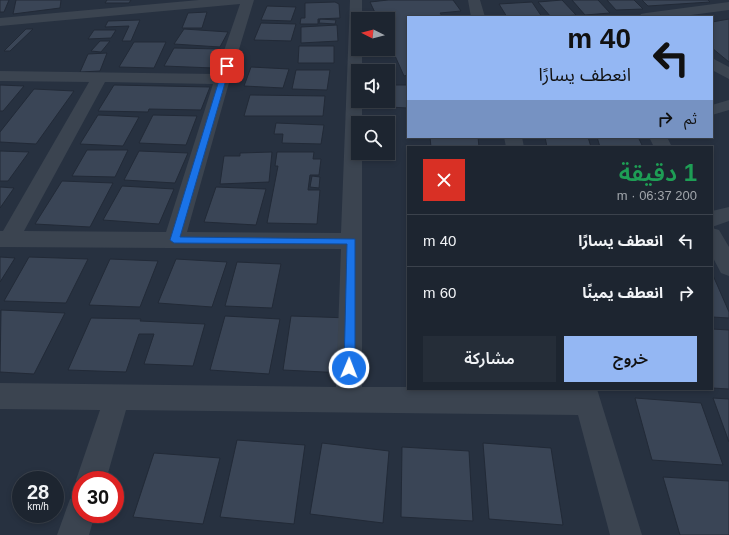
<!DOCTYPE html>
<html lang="ar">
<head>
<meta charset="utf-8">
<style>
	body { margin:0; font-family:Arial,"Noto Sans Arabic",sans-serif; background:#252d38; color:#f1f3f6; direction:rtl; height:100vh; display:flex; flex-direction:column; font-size:15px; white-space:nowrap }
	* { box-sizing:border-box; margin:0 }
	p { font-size:13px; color:#a0a5ab }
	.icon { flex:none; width:22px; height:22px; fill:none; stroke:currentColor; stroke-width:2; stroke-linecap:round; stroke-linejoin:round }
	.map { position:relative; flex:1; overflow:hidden; direction:ltr }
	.drawer { position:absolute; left:407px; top:146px; width:306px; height:244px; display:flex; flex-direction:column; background:#1d2530; border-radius:0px; box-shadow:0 2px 6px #0003,0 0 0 1px #3b424c; direction:rtl }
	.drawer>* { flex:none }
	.hud { position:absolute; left:407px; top:16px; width:306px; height:122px; border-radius:0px; box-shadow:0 2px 6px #0003,0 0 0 1px #3b424c; direction:rtl; background:#94b7f3; color:#111; overflow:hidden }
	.needle { width:26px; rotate:276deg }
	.fabs { position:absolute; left:351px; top:12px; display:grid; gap:8px }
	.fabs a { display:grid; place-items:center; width:44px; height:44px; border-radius:0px; background:#1d2530; box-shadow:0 2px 6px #0003,0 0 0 1px #3b424c; font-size:20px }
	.speed { position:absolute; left:12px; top:471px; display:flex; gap:8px; font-size:20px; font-weight:700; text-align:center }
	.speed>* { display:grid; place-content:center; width:52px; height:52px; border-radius:50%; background:#1d2530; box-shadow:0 2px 6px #0003,0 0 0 1px #3b424c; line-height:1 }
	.speed small { font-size:10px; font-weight:400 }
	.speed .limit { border:6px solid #d22; background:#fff; color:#111 }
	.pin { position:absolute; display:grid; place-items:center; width:34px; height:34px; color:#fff; margin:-17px; border-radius:8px; box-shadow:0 2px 6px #0006 }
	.me { position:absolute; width:44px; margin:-22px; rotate:1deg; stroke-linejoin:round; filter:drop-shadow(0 0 3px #0008) }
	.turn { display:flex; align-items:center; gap:14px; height:84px; padding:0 16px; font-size:18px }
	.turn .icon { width:52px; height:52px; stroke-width:2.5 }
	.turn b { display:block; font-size:28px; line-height:34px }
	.then { display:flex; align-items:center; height:38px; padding:0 16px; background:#0003; gap:8px; font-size:15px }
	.round { display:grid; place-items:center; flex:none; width:42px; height:42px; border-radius:0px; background:#252d38 }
	.summary { display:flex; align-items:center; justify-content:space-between; height:68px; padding:0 16px }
	h1 { font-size:24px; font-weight:600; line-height:30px; color:#1e9e55 }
	.button { display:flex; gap:8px; margin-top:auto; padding:8px 16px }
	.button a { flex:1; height:46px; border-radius:0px; background:#94b7f3; color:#111; font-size:16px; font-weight:600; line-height:46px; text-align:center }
	.button a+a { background:#252d38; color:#f1f3f6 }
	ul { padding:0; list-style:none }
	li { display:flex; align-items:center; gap:12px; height:52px; padding:0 16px; border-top:1px solid #3b424c }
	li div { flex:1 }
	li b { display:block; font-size:15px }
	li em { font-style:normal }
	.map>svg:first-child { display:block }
</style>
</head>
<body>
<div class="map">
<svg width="729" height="535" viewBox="0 0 729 535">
	<rect width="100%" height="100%" fill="#273140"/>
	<path fill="#3a4556" stroke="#222a37" d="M0 0H9L4 12H0Z
		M16 0H61L60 8 13 14Z
		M107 0H131L129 3H105Z
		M388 0H453L461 11 440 13 442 16 435 17H408V75L404 76 388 40V19H378L370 2Z
		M562 0 576 15 551 17 538 2Z
		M572 0H598L610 13 585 15Z
		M607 0H634L643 9 616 10Z
		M642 0H708L710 2 648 6Z
		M335 2 339 4 340 18 318 19V24H300L301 18H305V3Z
		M532 2 542 17H507L499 4Z
		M267 6 296 7 291 21 261 20Z
		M207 12 202 28H182L188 13Z
		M320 19 336 20 335 24 319 23Z
		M729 19V62L712 48V22Z
		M140 20 131 41H122L129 26 105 27 108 21Z
		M261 23 296 24 291 41 254 40Z
		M337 25 338 41 301 43V27Z
		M26 29H33L10 51H4Z
		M184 29 228 32 220 47 174 44Z
		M94 30H116L111 38 88 39Z
		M100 41H110L101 52 91 51Z
		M134 42H166L154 68 119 67Z
		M299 46H334V63H298Z
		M174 48 221 49 213 68 164 66Z
		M107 53 100 71 80 72 88 54Z
		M251 67 289 69 283 88 244 86Z
		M296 70H330L327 90 292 89Z
		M0 85 24 86 3 111H0Z
		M114 85 210 87 201 110 149 109 148 112 98 111Z
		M388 85H408L407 108 373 106 374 101H388Z
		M34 89 74 91 36 144 0 142V132Z
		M250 95 325 96 323 116H244Z
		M98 115 139 117 123 146 80 144Z
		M153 115 197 116 186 145 139 143Z
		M276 123 324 125 321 144 282 143 283 134H274Z
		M430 137H478L479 147H431Z
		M545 137H588L591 147H547Z
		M597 137H638L643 147H600Z
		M87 150H128L115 177 72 176Z
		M0 151 29 152 8 181H0Z
		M139 151 188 153 175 183 124 180Z
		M272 152 269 182 220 184 224 156H240V153Z
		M277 152H314L313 159H321L319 175H310L308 190H320L317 224 267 223 278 166H275Z
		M312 176 320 177 319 188 310 187Z
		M62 181 113 183 90 227 35 224Z
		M122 186 174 189 159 224 103 220Z
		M0 187 14 188 0 208Z
		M216 187 266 189 256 225 204 222Z
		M0 257 15 258 0 282Z
		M29 257 88 259 66 303 4 301Z
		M110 259 158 261 140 307 89 305Z
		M176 259 227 262 212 307 158 303Z
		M237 262 281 264 272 308 225 306Z
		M712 273 729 312V318L712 317Z
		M1 310 65 313 34 374 0 372Z
		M225 316 280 319 269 374 210 370Z
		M291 316 350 318 345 373 283 370Z
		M91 318 141 319 140 321 205 324 193 366 144 364 154 334H139L126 372 68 370Z
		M712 329 729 330V389L712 388Z
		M635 398 701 403 723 465 652 460Z
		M713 398 729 399V442Z
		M237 440 305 445 294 524 220 517Z
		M322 443 389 451 383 523 310 514Z
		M483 443 551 448 563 525 489 519Z
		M402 447 469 451 473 521 401 517Z
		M154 453 220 458 203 524 133 517Z
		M663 477 729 481V535H680Z"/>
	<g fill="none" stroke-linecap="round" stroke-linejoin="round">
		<path fill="#3b4450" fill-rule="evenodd" d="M199 0H254L230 79 187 232 341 233 350 0H362V19H358V49H362V71H358V101H362V123H358V153H362V387H408V389H597L642 535H610L578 415 126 410 106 480H81V490L76 480 100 410 0 409V383L336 387 341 249 0 247V231H3L89 82 0 81V71L216 74 240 4 0 26V18ZM105 82 213 84 166 232 24 231Z
			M468 0H480L485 17H471Z
			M729 2V10L676 17H639L641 14 646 13Z
			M712 58 729 67V79L712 70Z
			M729 100V110L712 115V105Z
			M504 137H522L524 147H506Z
			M649 137H667L672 147H654Z
			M729 207V221L712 227V211Z
			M712 228 719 230 729 247V276L721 273 712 256Z
			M81 495V514H95L89 535H57L70 499Z"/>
	</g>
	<path fill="#1a73e8" stroke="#114b97" d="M224 64 230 66 180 237 355 239V368L353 371 349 373 346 371 344 368 347 244 174 243 170 240Z"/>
</svg>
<div class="fabs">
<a><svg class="needle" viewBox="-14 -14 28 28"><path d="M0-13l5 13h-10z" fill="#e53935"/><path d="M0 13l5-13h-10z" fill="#a0a5ab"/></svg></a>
<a><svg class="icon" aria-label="sound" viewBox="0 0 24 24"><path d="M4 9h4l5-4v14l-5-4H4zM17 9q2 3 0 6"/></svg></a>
<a><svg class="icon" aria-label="search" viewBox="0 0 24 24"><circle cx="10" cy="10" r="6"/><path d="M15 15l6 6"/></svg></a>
</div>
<div class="speed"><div>28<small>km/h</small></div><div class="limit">30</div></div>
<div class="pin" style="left:227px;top:66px;background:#d93025"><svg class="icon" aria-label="arrive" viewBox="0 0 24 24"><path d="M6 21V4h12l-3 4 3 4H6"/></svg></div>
<svg class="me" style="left:349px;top:368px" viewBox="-20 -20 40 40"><circle r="17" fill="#1a73e8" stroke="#fff" stroke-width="3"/><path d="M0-11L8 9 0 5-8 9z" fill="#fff"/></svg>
<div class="hud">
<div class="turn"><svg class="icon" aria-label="left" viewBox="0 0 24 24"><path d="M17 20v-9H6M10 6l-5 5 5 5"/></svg><div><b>40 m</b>انعطف يسارًا</div></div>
<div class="then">ثم<svg class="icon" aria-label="right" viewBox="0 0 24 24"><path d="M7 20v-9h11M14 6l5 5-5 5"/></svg></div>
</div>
<section class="drawer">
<div class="summary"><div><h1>1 دقيقة</h1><p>200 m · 06:37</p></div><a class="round" style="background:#d93025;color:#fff"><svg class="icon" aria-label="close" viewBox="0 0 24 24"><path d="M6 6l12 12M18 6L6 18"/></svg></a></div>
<ul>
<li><svg class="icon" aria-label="left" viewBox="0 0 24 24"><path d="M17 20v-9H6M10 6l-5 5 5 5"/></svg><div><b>انعطف يسارًا</b></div><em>40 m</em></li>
<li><svg class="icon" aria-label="right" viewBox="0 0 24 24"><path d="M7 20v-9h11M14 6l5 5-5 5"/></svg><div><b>انعطف يمينًا</b></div><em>60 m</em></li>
</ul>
<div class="button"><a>خروج</a><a>مشاركة</a></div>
</section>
</div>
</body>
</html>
